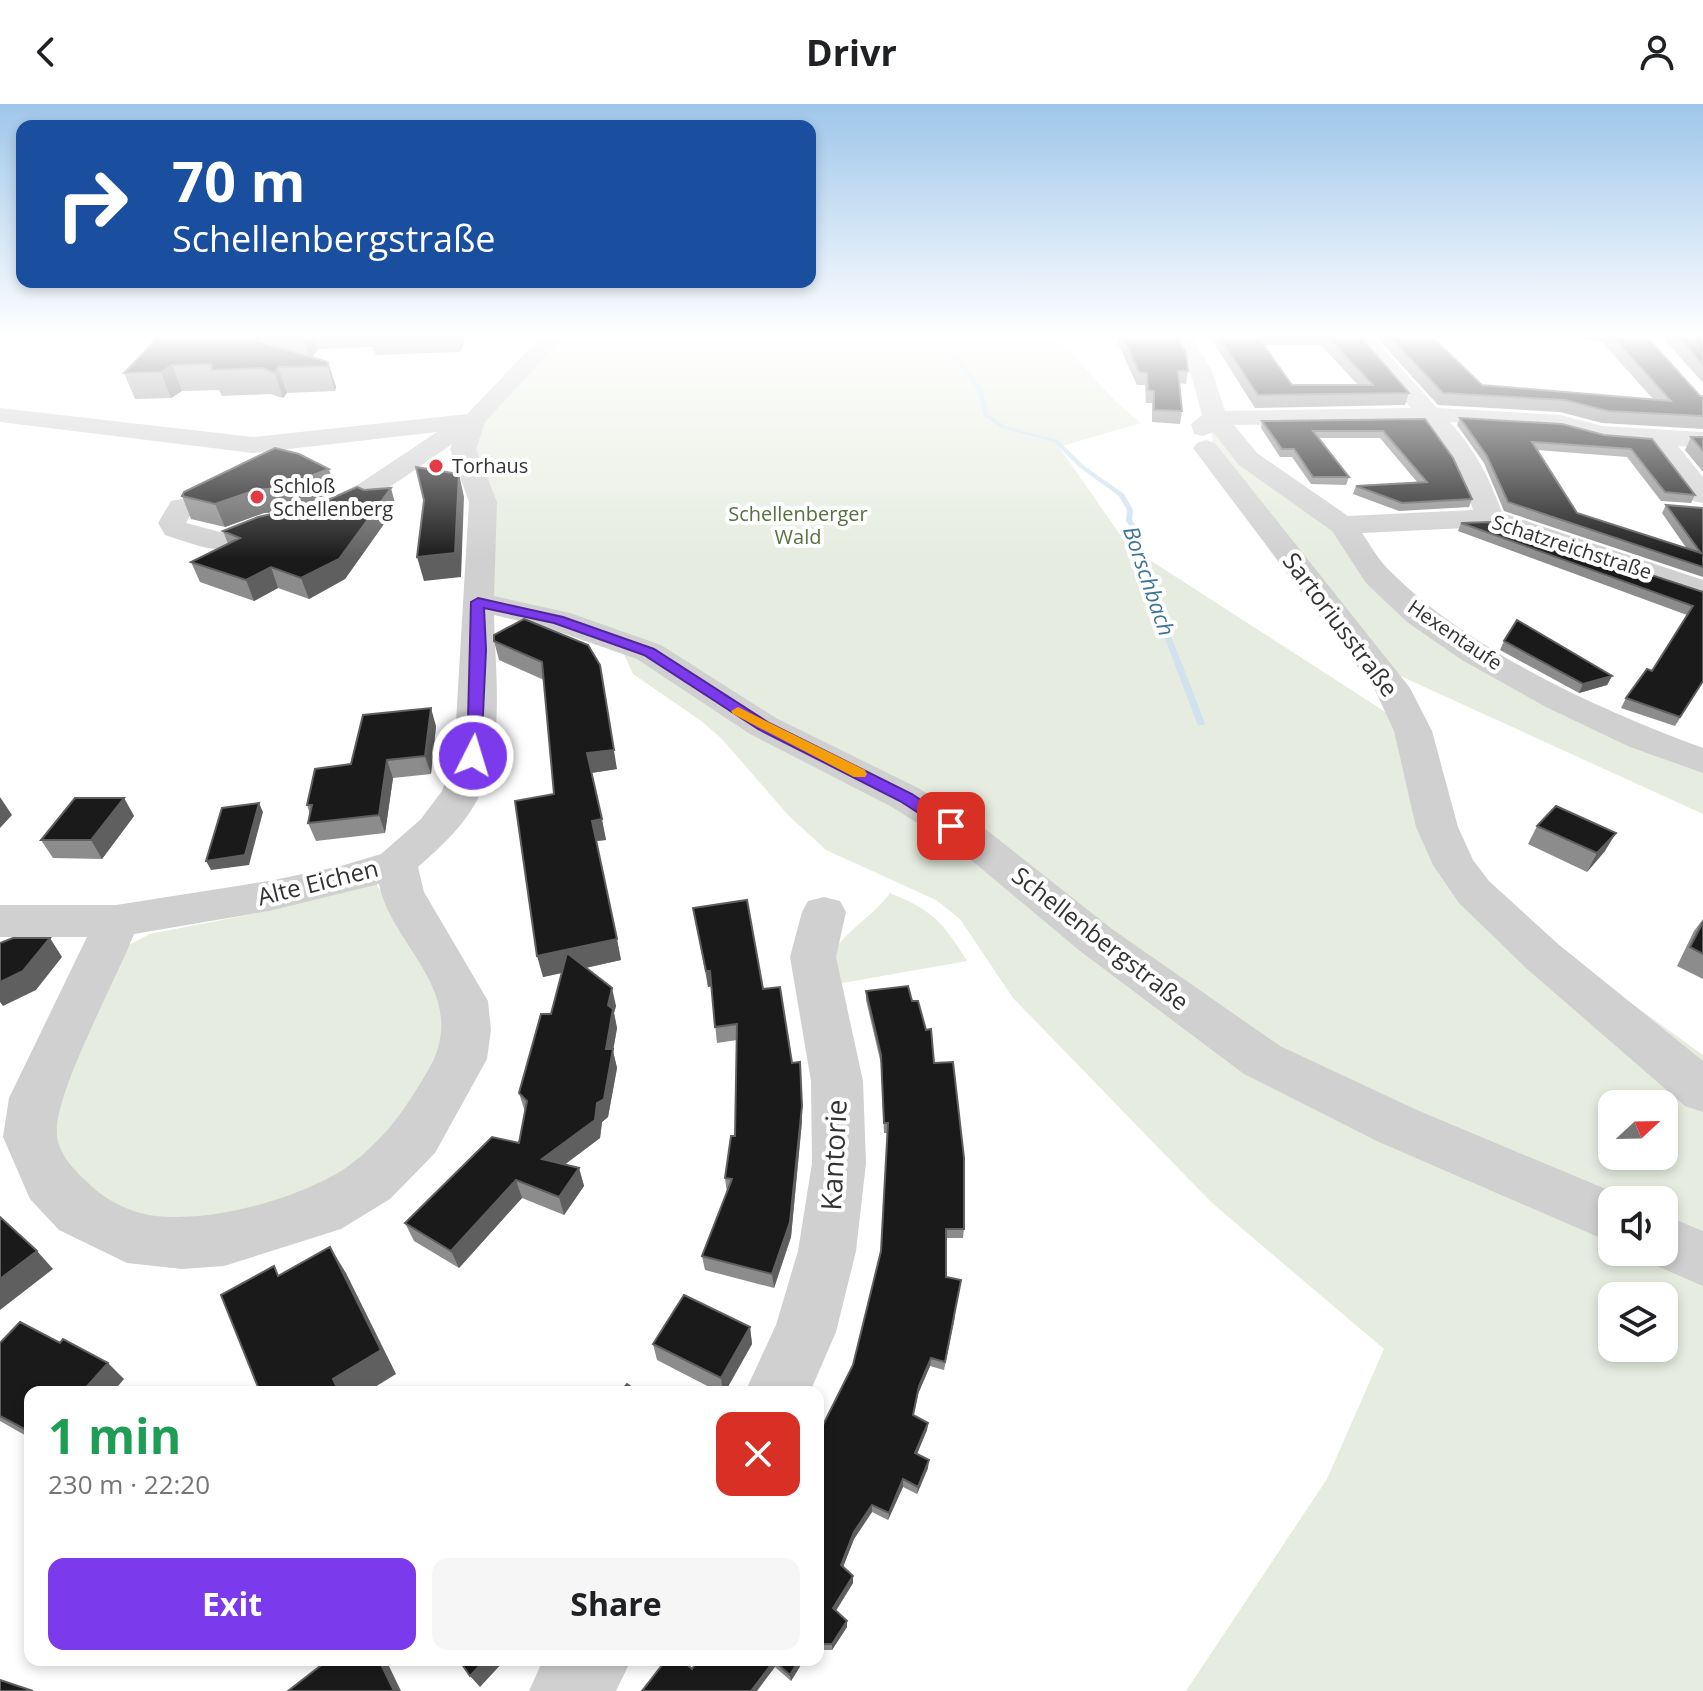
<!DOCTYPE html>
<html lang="en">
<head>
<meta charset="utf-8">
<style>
	body { margin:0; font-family:"Open Sans",sans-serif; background:#f6f6f6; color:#202124; height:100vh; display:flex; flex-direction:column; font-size:30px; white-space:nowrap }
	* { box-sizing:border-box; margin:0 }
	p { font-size:26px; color:#757577 }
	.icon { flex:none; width:44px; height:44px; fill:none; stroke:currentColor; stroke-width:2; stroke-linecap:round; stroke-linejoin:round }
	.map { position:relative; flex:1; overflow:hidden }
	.drawer { position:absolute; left:24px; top:1282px; width:800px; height:280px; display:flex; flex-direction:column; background:#fff; border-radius:16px; box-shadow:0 4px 12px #0003 }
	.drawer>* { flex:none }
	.hud { position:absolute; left:16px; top:16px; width:800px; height:168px; border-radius:16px; box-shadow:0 4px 12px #0003; background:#1a4fa0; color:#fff; overflow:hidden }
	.needle { width:52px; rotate:68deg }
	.tools { position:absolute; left:1598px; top:986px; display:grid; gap:16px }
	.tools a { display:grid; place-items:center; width:80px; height:80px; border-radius:16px; background:#fff; box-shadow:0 4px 12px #0003; font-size:40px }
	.pin { position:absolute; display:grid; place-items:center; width:68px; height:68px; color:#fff; margin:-34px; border-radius:16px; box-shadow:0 4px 12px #0006 }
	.me { position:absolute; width:88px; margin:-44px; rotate:5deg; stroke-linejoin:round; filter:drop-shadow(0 0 6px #0008) }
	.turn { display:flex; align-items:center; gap:28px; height:168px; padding:0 24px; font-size:36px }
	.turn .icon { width:104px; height:104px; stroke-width:2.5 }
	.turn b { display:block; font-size:56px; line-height:68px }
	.round { display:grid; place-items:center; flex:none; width:84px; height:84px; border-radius:16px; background:#f6f6f6 }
	.headline { display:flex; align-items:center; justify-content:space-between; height:136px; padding:0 24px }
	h1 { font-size:48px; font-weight:700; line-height:60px; color:#1e9e55 }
	.primary-button { display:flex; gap:16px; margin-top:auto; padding:16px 24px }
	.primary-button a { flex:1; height:92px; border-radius:16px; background:#7c3aed; color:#fff; font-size:32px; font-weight:700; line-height:92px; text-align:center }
	.primary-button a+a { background:#f6f6f6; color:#202124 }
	header { display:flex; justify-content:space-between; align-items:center; height:104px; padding:0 24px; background:#fff; font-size:36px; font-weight:700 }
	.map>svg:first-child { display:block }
</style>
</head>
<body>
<header><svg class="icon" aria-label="back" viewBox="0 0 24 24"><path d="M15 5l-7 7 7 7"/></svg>Drivr<svg class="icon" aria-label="person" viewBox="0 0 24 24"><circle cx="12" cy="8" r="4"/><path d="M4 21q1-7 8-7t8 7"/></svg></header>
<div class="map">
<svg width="1703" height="1587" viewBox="0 0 1703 1587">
	<rect width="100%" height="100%" fill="#fff"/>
	<path fill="#e6ecdf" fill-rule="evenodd" d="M544 233H1057L1116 298 1141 319 1059 343 1128 442 1401 618 1409 674 1447 766 1703 951V1587H1186L1327 1375 1384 1245 1212 1099 1013 894 960 815 936 796 826 746 788 711 722 635 700 616 633 570 619 539 648 549 691 581 759 621 904 694 971 737 1093 837 1260 959 1382 1016 1262 952 1097 834 975 734 908 692 763 621 698 581 652 547 559 515 479 496 484 398 465 344 469 330 479 313 477 312ZM1612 1000H1664V1052H1612ZM1612 1096H1664V1148H1612ZM1612 1192H1664V1244H1612Z
		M1211 325 1329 417 1414 510 1703 664V710L1385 565 1214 345Z
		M372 774 456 898 414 1020 270 1112 138 1120 97 1094 48 1037 51 995 121 845 150 830 268 807Z
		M890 789C932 806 943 818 967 857L837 880 830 853C845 826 873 813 890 789Z"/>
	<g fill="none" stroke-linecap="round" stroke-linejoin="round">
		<path fill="#cfe2ee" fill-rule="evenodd" d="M937 233H942L982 284 989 310 1005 322 1058 336 1083 361 1124 390 1133 406 1132 417 1139 425 1132 432 1205 619 1204 621H1198L1197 619 1126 432 1132 425 1126 417 1127 406 1119 392 1079 363 1054 338 1001 324 984 312 976 284Z"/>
		<path fill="#d0d0d0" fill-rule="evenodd" d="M541 233H563L485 318 476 345 497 398 494 492 570 509 661 541 776 614 920 685 988 727 1112 825 1280 942 1417 1006 1632 1096H1612V1139L1379 1038 1244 970 1080 847 958 745 892 703 750 630 637 555 548 524 494 511C495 567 505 636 481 688 468 718 442 742 418 763L424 788 488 897 491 926 487 955 435 1049 390 1095 341 1125 224 1162 182 1165 127 1159 59 1126 30 1095 3 1033 9 994 87 833H0V801H116L269 777 341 762 381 750 421 715 442 687 454 652 469 398 450 345 452 340C397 378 346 419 278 427 260 429 243 443 225 445 207 447 182 436 165 431L158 419 171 397 181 395 191 397 195 403 186 419 220 428 265 412 288 410 318 400 359 380 437 328 253 349 0 318V304L253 333 467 310ZM379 780C388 830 446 872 441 928 439 951 429 965 418 983 400 1013 379 1039 351 1060 305 1095 187 1128 131 1106 114 1100 99 1090 86 1077 74 1066 59 1050 57 1032 52 992 117 875 134 830L269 807Z
			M1171 233H1192L1212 267 1225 307 1411 304 1351 233H1373L1437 304 1560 311 1602 322 1703 328V344L1678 342 1703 373V399L1693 397 1650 340 1601 336 1559 325 1450 318C1475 346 1490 374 1502 409L1703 476V495L1487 423 1362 429C1371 442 1379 457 1391 468 1470 547 1599 606 1703 644V669L1630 643 1546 603 1462 556 1407 518 1366 479 1332 427 1239 361 1213 328 1203 332 1194 330 1191 320 1202 311 1190 267ZM1424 319C1447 346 1463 371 1473 406L1348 412 1257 349 1234 321Z
			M1206 336 1215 339 1410 584 1432 627 1458 723 1473 756 1489 777 1558 840 1703 957V1008L1685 1002 1526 864 1459 799 1433 761 1416 723 1394 627 1375 586 1193 344 1197 339Z
			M824 793 840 797 846 808 836 853 863 977 866 1059 856 1147 836 1228 810 1288H745L776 1221 798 1147 812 1059 811 977 790 853 802 808 808 797Z
			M1664 1111 1703 1127V1182L1643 1156 1640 1148H1664Z
			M543 1556H631L616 1587H529Z"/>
	</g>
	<path fill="#8c8c8c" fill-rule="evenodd" d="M155 233H466L460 248 376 251 373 243 318 245 312 253 328 258 336 283 335 287 287 289 283 294 270 290 222 292 219 286 182 287 171 294 135 295 124 269 151 241Z
		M1115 233H1177L1188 267 1186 280 1179 279 1182 307 1180 320 1152 318V299H1146L1145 281H1137Z
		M1210 233H1361L1409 289 1405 301 1255 304ZM1263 241H1321L1358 281H1292Z
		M1376 233H1432L1482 281 1653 295 1601 237 1560 233H1647L1700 292H1703V325L1602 319 1560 308 1438 301Z
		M1662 233H1703V279Z
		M1460 314 1604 331 1652 335 1695 391 1691 399 1661 397 1627 353 1537 346 1577 409 1687 445 1662 409 1666 401 1703 404V473L1504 407 1484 359 1457 321Z
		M1425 315 1472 395 1469 403 1399 407 1353 390 1356 382 1418 379 1380 334H1318L1349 373 1346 381 1311 380 1292 353H1280L1261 324 1262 317Z
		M1691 333H1703V368L1685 346Z
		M336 388 290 406 396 403 345 475 309 495 278 484 254 497 200 478 191 458 228 440 223 427 285 407 264 409 225 423 191 415 182 392Z
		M1461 419 1703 488V578L1675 622 1621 604 1626 594 1652 567 1687 511 1458 427Z
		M524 515 617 665 591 669 606 736 596 737 621 856 586 864 616 902 614 909 617 924 613 947 617 964 608 1013 602 1018 600 1034 564 1061 579 1064 584 1082 564 1111 522 1094 459 1164 414 1137 405 1119 519 1039 525 1008 519 989 551 910 562 869 543 873 554 690 544 576 499 556 494 537Z
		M1504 537 1612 572 1607 581 1579 589 1500 546Z
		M436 622 431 670 393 674 385 729 316 737 308 719 310 710 307 701 351 660Z
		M124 694 134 712 102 755 53 754 41 736Z
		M1537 722 1605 747 1587 768 1528 740Z
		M693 804 763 885 802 1017 791 1133 774 1184 705 1166 702 1152 727 1089 725 1074 735 1032 737 936 717 939 711 882 708 883Z
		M1703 815V875L1677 862 1694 827Z
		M866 887 912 897 934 959 964 1125 963 1134H946V1173L955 1213 944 1266 930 1262 918 1290 913 1312 928 1319 927 1326 917 1350 928 1364 917 1390 903 1383 888 1416 872 1408 854 1435 843 1463 853 1472V1479L836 1507 847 1517V1523L832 1546H820L818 1544V1331L853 1261 881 1147 887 1029H884L881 960 866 896Z
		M750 1223 752 1240 725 1288H719L657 1256 653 1240Z
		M0 1239H60L124 1275 30 1288V1334L0 1317Z
		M698 1556H804L791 1577 775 1563 692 1565Z"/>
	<path fill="#5f5f5f" d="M303 233H315L318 245 310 256Z
		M457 233H466L460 248Z
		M328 258 336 283 335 287 328 262Z
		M172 261 182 287 171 294 161 268Z
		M278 263 287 289 283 294 275 269Z
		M329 365 336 388 287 407 264 409 225 423 215 400 256 386Z
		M459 370 464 393 461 473 424 477 417 453Z
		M391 384 396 403 345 475 309 495 301 474Z
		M271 463 278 484 254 497 246 476Z
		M1612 572 1607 581 1579 589 1583 580Z
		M603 580 617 665 591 669 587 649Z
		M431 604 436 622 431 670 425 652Z
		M387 656 393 674 385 729 379 711Z
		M0 693 12 711 0 724Z
		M124 694 134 712 102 755 91 736Z
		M259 699 263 708 249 761 211 766 206 757Z
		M602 715 606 736 596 737 592 717Z
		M1616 729 1605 747 1587 768 1597 749Z
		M50 834 62 853 36 886 3 902 0 898V878Z
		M617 835 621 856 543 873 537 852Z
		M706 867H710L712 882 708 883Z
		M612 884 616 902 614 909 617 924 613 947 617 964 608 1013 602 1018 600 1034 548 1073 542 1055 597 999 608 901Z
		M800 958 802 1017 791 1133 774 1184 772 1170Z
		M579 1064 584 1082 564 1111 559 1093Z
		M516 1076 522 1094 459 1164 451 1147Z
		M330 1143 346 1169 396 1270 367 1288H339L333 1275Z
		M37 1147 53 1165 0 1206V1175Z
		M750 1223 752 1240 725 1288H723L721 1274Z
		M931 1254 930 1262 918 1290 912 1319 919 1282Z
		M108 1259 124 1275 113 1288H82Z
		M928 1319 927 1326 914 1357 915 1349Z
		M929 1356 928 1364 917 1390 918 1383Z
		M903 1375V1383L888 1416 889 1409Z
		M872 1401V1408L854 1435 841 1468V1461L854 1428Z
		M853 1472V1479L833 1511V1504Z
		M847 1517V1523L832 1546V1540Z
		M379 1556H386L401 1587H394Z
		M485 1556H505L480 1583 470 1572Z
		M799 1556H804L791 1577 790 1571Z
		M774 1557 775 1563 757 1587H751Z"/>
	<path fill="#1a1a1a" stroke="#5f5f5f" stroke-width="2" d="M155 233H256L247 234 328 258V262L278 263 275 269 262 264 212 266 211 260 172 261 161 268 124 269 151 241Z
		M1123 233H1177L1186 249 1188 267H1178L1182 307 1154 306V287L1148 286 1147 269 1139 268Z
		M1219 233H1258L1292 281H1373L1328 233H1361L1409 289 1258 291Z
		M1390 233H1432L1482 281 1671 297 1613 233H1647L1700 292H1703V312L1608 307 1565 296 1443 289Z
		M1678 233H1703V261Z
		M1460 314 1562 320 1604 331 1652 335 1695 391 1665 388 1631 345 1532 338 1577 409 1701 449 1666 401 1703 404V463L1508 398 1487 352Z
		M1425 315 1453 354 1472 395 1402 399 1356 382 1427 378 1383 327H1313L1349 373H1313L1294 345H1282L1262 317Z
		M1691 333H1703V347Z
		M275 344 299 350 329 365 279 384 256 386 215 400 182 392 184 388Z
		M416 363 459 370 455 449 417 453 424 396Z
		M357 383 364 386 391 384 339 455 301 474 271 463 246 476 191 458 240 434 223 427 258 413 321 399Z
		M1490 418 1703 488V577L1680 613 1626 594 1647 565 1652 567 1693 502 1461 419Z
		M524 515 588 541 600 561 614 646 587 649 602 715 592 717 617 835 537 852 515 697 554 690 542 558 494 537V531Z
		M1517 516 1612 572 1583 580 1504 537Z
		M431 604 425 652 387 656 379 711 308 719 312 701H307L315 665 351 660 363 611Z
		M75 694H124L91 736H41Z
		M259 699 245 751 206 757 222 704Z
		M1556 702 1616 729 1597 749 1537 722Z
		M747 796 763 885 780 883 792 959 800 958 802 1002 790 1118 772 1170 702 1152 732 1075 725 1074 731 1032H735L737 920 715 923 710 867H706L693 804Z
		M1703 818V850L1690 843Z
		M13 834H50L23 867 0 878V839Z
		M567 849 612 884 608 901 613 905 606 945H613L604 995 597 999 595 1016 542 1055 579 1064 559 1093 516 1076 451 1147 405 1119 492 1033 519 1039 527 997 519 989 541 910H551Z
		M908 882 912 897H918L926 926 931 925 934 959 953 958 964 1054V1125H946V1173L961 1176 945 1258 931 1254 919 1282 913 1311 928 1319 915 1349 929 1356 918 1383 903 1375 889 1409 872 1401 854 1428 841 1461 853 1472 833 1504 847 1517 832 1540H820L818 1538V1331L853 1261 881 1147 888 1019H884L881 951 866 887Z
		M0 1113 37 1147 0 1175Z
		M330 1143 381 1246 333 1275 339 1288H260L221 1191 274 1162 278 1172Z
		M684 1191 750 1223 721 1274 653 1240Z
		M20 1218 60 1239 63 1235 108 1259 82 1288H30V1328L0 1312V1239Z
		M627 1280 638 1288H620Z
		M328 1556H379L394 1587H288Z
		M459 1556H485L470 1572Z
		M666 1556H682L692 1565 698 1556H799L790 1571 774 1557 751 1587H642Z
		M0 1576 33 1587H0Z"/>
	<linearGradient id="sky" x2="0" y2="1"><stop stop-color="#9ec6ea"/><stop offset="0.51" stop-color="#fff"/><stop offset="1" stop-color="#fff" stop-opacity="0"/></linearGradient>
	<rect width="1703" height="455" fill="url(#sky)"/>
	<path fill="#7c3aed" stroke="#51269a" stroke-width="2" d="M478 494 563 513 654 545 769 619 912 690 959 722 951 727 945 726 900 697 758 625 644 551 554 519 484 504 486 546 481 652 473 656 467 655 471 498Z"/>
	<path fill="#f59e0b" d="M738 603 865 666 867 670 865 673H854L733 610 731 607Z"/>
	<g fill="#e63946" stroke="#fff" stroke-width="3">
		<circle cx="436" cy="362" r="8"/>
		<circle cx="257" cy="393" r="8"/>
	</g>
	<g text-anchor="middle" stroke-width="8" stroke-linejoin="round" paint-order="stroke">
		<g font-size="20" fill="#333" stroke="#fff" text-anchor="start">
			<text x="452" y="369">Torhaus</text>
			<text x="273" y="389">Schloß<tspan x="273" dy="23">Schellenberg</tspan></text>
		</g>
		<g font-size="20" fill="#56703f" stroke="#fff">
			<text x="798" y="417">Schellenberger<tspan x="798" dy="23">Wald</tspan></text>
		</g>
		<g font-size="20" fill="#333" stroke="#fff">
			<text transform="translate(1572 443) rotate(18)" y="7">Schatzreichstraße</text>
			<text transform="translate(1455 531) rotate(34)" y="7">Hexentaufe</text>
		</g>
		<g font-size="22" font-style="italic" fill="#3f7597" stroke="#fff">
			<text transform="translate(1149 477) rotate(71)" y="8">Borschbach</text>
		</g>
		<g font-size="24" fill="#333" stroke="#fff">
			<text transform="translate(1340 521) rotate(53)" y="8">Sartoriusstraße</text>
			<text transform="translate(318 779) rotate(-14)" y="8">Alte Eichen</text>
			<text transform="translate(1100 835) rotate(38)" y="8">Schellenbergstraße</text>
		</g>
		<g font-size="28" fill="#333" stroke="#fff">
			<text transform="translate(834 1051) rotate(-87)" y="10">Kantorie</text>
		</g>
	</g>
</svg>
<div class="tools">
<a><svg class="needle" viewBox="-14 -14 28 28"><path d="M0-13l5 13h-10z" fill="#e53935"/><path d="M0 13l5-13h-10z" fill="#757577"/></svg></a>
<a><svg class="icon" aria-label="sound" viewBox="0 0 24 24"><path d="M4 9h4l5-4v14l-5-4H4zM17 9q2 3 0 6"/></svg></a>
<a><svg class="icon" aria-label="layers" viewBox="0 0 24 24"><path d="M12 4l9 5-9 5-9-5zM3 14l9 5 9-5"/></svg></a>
</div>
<div class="pin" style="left:951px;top:722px;background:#d93025"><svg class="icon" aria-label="arrive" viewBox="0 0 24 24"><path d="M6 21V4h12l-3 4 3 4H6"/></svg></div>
<svg class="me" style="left:473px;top:652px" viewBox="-20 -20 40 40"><circle r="17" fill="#7c3aed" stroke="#fff" stroke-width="3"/><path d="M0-11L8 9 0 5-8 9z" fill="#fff"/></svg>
<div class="hud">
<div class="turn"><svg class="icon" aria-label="right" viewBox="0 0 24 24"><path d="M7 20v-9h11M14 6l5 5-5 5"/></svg><div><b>70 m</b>Schellenbergstraße</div></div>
</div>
<section class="drawer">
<div class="headline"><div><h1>1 min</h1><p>230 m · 22:20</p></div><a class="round" style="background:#d93025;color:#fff"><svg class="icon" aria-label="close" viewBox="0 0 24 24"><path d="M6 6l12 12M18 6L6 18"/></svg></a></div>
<div class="primary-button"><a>Exit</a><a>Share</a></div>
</section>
</div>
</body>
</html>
